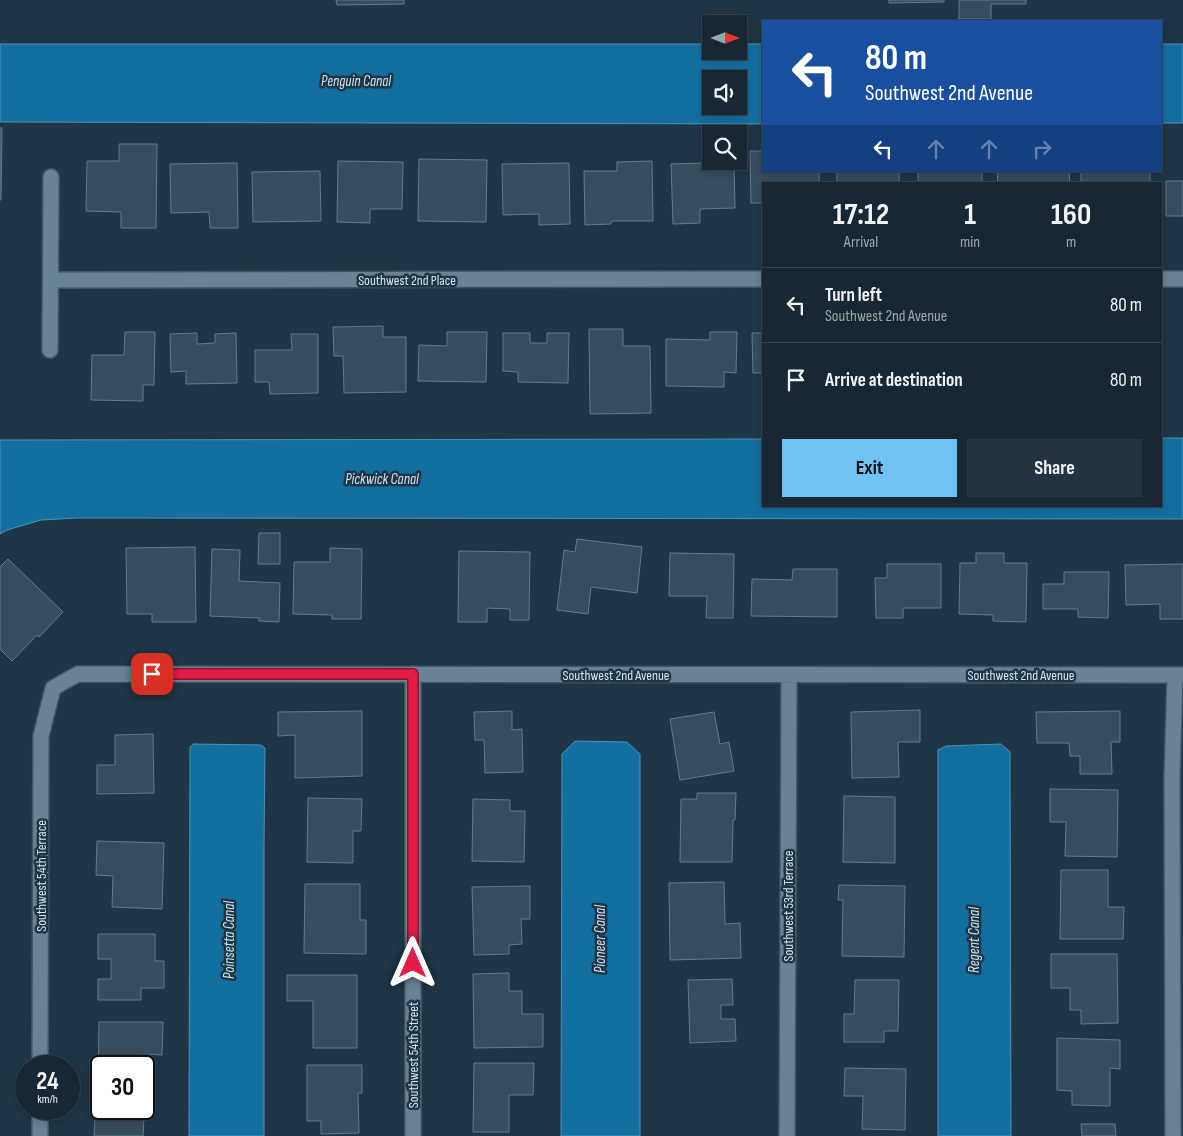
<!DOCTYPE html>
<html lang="en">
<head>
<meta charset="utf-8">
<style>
	body { margin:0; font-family:"Sofia Sans Condensed",sans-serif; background:#243440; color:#f1f3f6; height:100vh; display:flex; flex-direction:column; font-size:19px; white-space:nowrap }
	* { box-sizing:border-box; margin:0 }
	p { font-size:16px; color:#9ea6ac }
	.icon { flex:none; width:28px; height:28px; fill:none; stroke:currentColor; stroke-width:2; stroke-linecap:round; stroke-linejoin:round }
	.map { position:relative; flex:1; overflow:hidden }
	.side { position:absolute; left:762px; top:182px; width:400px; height:325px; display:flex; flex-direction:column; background:#172834; border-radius:0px; box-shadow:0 2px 8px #0003,0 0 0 1px #36444f }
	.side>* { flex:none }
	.guide { position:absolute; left:762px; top:20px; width:400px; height:152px; border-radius:0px; box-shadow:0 2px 8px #0003,0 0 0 1px #36444f; background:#1a4fa0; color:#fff; overflow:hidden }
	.needle { width:32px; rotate:90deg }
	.fabs { position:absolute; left:702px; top:15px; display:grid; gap:10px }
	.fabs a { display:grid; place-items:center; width:45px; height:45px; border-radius:0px; background:#172834; box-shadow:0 2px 8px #0003,0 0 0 1px #36444f; font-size:25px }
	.speed { position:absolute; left:15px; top:1055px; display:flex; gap:10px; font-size:25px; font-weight:700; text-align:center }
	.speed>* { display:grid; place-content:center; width:65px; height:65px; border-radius:50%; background:#172834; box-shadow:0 2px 8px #0003,0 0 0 1px #36444f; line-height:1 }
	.speed small { font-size:12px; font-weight:400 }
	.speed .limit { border:2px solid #111; border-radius:8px; background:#fff; color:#111 }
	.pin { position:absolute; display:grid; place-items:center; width:42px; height:42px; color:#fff; margin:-21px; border-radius:10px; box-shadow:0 2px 8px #0006 }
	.me { position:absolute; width:55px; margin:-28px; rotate:0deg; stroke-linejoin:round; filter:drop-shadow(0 0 4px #0008) }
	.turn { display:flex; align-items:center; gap:18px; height:105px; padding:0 20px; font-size:22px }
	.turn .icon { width:65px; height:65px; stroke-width:2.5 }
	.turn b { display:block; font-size:35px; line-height:42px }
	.lanes { display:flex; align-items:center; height:48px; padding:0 20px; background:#0003; justify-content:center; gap:25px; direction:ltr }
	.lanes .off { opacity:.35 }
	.eta { display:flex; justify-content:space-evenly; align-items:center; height:85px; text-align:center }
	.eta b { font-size:30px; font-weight:700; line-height:35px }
	.cta { display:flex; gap:10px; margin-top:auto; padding:10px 20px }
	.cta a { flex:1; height:58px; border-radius:0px; background:#72c1f5; color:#111; font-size:20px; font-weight:700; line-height:58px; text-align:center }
	.cta a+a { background:#243440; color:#f1f3f6 }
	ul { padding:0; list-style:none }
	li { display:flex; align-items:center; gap:15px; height:75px; padding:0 20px; border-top:1px solid #36444f }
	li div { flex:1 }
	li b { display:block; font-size:19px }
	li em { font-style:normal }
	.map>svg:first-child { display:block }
</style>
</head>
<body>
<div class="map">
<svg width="1183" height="1136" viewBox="0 0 1183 1136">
	<rect width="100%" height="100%" fill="#1f3646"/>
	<path fill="#126fa0" stroke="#4c92b7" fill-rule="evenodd" d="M0 44H711V51H739V44H764V124L0 122ZM711 79H739V106H711Z
		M1161 44H1183V123H1161Z
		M1161 438H1183V519L77 518 41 520 7 530 0 534V440L764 439V506H1161Z
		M575 741 627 742 640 754V1136H561L562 754Z
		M193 744 261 745 265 748 264 846V1136H189L190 747Z
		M1001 744 1010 752 1011 1136H938V750L946 746Z"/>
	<path fill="#364d5d" stroke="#627b8d" d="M336 0H404V4L337 5Z
		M889 0H944V2L889 3Z
		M959 0H1026V4H991V19H959Z
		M0 128H2L1 200H0Z
		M119 144H157L156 228H121V212L86 211 87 161H119Z
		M750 151H764V171H819V184H764V203H751Z
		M419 159 487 160 486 222 418 221Z
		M338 161 403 162 402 209H370V223L337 222Z
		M652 161 653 221H611V224L585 225 584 171H617V162Z
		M734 162 735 208 700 209V223L673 224 671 164Z
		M237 163 238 228H210L209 212 171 213 170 164Z
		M569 163 570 224 539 225V214L503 215 502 164Z
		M320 171 321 221 253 222 252 172Z
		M837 171H899V184H837Z
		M918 171H982V184H918Z
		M997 171H1069L1070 184H998Z
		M1081 171H1150V184H1081Z
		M1166 181H1183V216H1166Z
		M383 326V337H406V392L344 393 343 356H334L333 327Z
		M589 329H623V346H650L651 413 590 414Z
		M125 332H155L154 385H143V401L91 400 92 355H124Z
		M447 332H487L486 382 418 381 419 345 447 346Z
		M710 332H737L736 373 724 372V387L666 386V339L710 340Z
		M197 333V344L215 343V334L236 333 237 383 186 384V371L171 372 170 334Z
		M503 333H530V343H547V333H569L568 383 518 382V372L503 371Z
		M752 333H764V373H753Z
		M291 334H318V393L270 394 269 382H255V350H292Z
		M259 533H280V564H258Z
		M577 539 642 547 637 593 591 587 588 614 557 610 564 550 575 552Z
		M195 547 196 622H152V614H127L126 548Z
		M330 548 362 549 361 619H332V615L293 614 294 562H330Z
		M212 549 240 550 239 581 280 583 279 622 259 621V618L210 616Z
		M459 551 530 552 529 620H510V609L487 608V622H458Z
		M670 553 734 554 733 618H706L707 596H669Z
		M976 553H1004V563H1027L1026 622 993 621V615L959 614 960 563H976Z
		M8 559 63 612 39 637 37 635 12 661 0 649V567Z
		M887 564H941V608H903V618H876L875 578H887Z
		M1183 564V619H1160V604L1126 605 1125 565Z
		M793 569H837V617L751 616 752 579 792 580Z
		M1064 572H1109L1108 618 1078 617V609H1043V584H1064Z
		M920 710V742H898L899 777 852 778 851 712Z
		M362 711V776L295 778V735L278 736V712Z
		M512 711V730L522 729 523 772 485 773 484 740H475L474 712Z
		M1120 711V742H1111L1112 774H1080V756H1070L1069 743H1037L1036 712Z
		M714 712 720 744 729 742 734 771 680 780 670 719Z
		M153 734 154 793 97 794V765H115V735Z
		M1050 789 1118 790 1117 857 1065 856 1066 822H1050Z
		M697 793H736L735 820H733L732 862H680L681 799H697Z
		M844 796 895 797V863L843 862Z
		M308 798 362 799 361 831H353V863L307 862Z
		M473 799 510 800V811H525L524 862 472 861Z
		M97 841 164 843 162 909 112 907 113 876 96 875Z
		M1061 870H1108V907H1124L1123 939H1060Z
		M724 882 725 924 740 923 741 958 670 960 669 883Z
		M305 884H360V920H366V954L304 953Z
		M839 885 905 886 904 957 842 956 843 900H838Z
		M530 886V919H521L522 944 509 945V954L474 955 472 887Z
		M98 934H155V961H164V988H141V1000H98V979H111V959H98Z
		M1051 954H1117L1118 1023 1081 1024V1010H1070V988H1051Z
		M509 973V991H522V1014H543V1047L474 1048 473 974Z
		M287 975H357V1048H313V1001H287Z
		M732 979 733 1005H721V1019H735L736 1041 690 1043 688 980Z
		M855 980H899L898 1031H884V1042H844V1014H854Z
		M99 1022H163L162 1055 143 1054V1066H101V1090H98Z
		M1057 1038 1120 1040V1069L1110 1068V1106L1072 1105V1091L1057 1090Z
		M474 1063H534L533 1095H509V1132H473Z
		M307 1065H362V1093H358L359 1133 321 1134V1121H307Z
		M845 1068 906 1069 905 1130 862 1129 863 1096H844Z
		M95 1117H144L143 1136H94Z
		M1081 1124H1115L1116 1136H1082Z"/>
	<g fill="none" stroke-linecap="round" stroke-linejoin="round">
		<g stroke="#415462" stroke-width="18">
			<path id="minor" d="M1161 279H1183
				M51 280 764 279
				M50 350 51 177
				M413 674V1136
				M40 1066 41 736 53 688 78 674 1183 675
				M40 1109V1136
				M787 1136 789 675
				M1173 1136 1172 776 1175 675"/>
		</g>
		<use href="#minor" stroke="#698294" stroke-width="15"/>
	</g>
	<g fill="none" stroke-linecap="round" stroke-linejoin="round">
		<g stroke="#92132f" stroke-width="12">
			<path id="route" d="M152 674H413V963"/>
		</g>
		<use href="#route" stroke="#e11d48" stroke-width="9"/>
	</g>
	<g text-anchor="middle" stroke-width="5" stroke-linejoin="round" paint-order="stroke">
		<g font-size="14" fill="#d5e3ec" stroke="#1f3646">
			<text x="407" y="285">Southwest 2nd Place</text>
			<text x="616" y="680">Southwest 2nd Avenue</text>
			<text x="1021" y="680">Southwest 2nd Avenue</text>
			<text transform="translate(41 876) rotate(-90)" y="5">Southwest 54th Terrace</text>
			<text transform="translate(788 906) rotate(-90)" y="5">Southwest 53rd Terrace</text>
			<text transform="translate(413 1055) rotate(-90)" y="5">Southwest 54th Street</text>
		</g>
		<g font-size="15" font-style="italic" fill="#cde0ee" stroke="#1f3646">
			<text x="356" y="86">Penguin Canal</text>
			<text x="382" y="484">Pickwick Canal</text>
			<text transform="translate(600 939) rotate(-90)" y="5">Pioneer Canal</text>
			<text transform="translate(229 940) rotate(-90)" y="5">Poinsetta Canal</text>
			<text transform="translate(974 940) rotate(-90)" y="5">Regent Canal</text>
		</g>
	</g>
</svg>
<div class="fabs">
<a><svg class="needle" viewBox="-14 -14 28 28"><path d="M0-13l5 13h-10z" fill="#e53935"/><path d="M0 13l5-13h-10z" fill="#9ea6ac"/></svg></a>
<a><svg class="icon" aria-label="sound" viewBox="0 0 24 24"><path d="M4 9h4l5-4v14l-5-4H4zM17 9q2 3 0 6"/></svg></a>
<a><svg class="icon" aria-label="search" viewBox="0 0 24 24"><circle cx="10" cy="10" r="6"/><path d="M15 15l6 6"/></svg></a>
</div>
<div class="speed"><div>24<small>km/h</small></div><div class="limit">30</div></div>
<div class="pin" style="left:152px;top:674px;background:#d93025"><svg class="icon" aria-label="arrive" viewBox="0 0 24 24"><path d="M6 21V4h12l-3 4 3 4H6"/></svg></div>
<svg class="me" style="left:413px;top:963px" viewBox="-20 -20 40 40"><path d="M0-17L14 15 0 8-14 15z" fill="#e11d48" stroke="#fff" stroke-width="4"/></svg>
<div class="guide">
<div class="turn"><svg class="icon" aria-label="left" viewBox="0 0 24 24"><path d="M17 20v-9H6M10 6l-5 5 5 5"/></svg><div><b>80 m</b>Southwest 2nd Avenue</div></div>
<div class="lanes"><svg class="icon" aria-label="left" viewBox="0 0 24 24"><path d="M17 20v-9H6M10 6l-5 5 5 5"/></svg><svg class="icon off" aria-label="ahead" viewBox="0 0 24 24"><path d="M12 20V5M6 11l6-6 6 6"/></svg><svg class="icon off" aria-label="ahead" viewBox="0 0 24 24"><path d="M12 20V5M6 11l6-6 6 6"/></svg><svg class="icon off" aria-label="right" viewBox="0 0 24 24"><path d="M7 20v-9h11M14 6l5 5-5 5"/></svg></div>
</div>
<section class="side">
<div class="eta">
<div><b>17:12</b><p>Arrival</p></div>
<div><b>1</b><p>min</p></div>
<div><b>160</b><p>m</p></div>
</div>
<ul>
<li><svg class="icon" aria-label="left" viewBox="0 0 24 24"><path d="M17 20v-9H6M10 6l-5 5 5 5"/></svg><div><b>Turn left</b><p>Southwest 2nd Avenue</p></div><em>80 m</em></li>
<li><svg class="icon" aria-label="arrive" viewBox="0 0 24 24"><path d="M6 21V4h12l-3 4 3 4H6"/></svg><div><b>Arrive at destination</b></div><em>80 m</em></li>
</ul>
<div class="cta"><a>Exit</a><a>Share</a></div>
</section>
</div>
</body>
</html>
